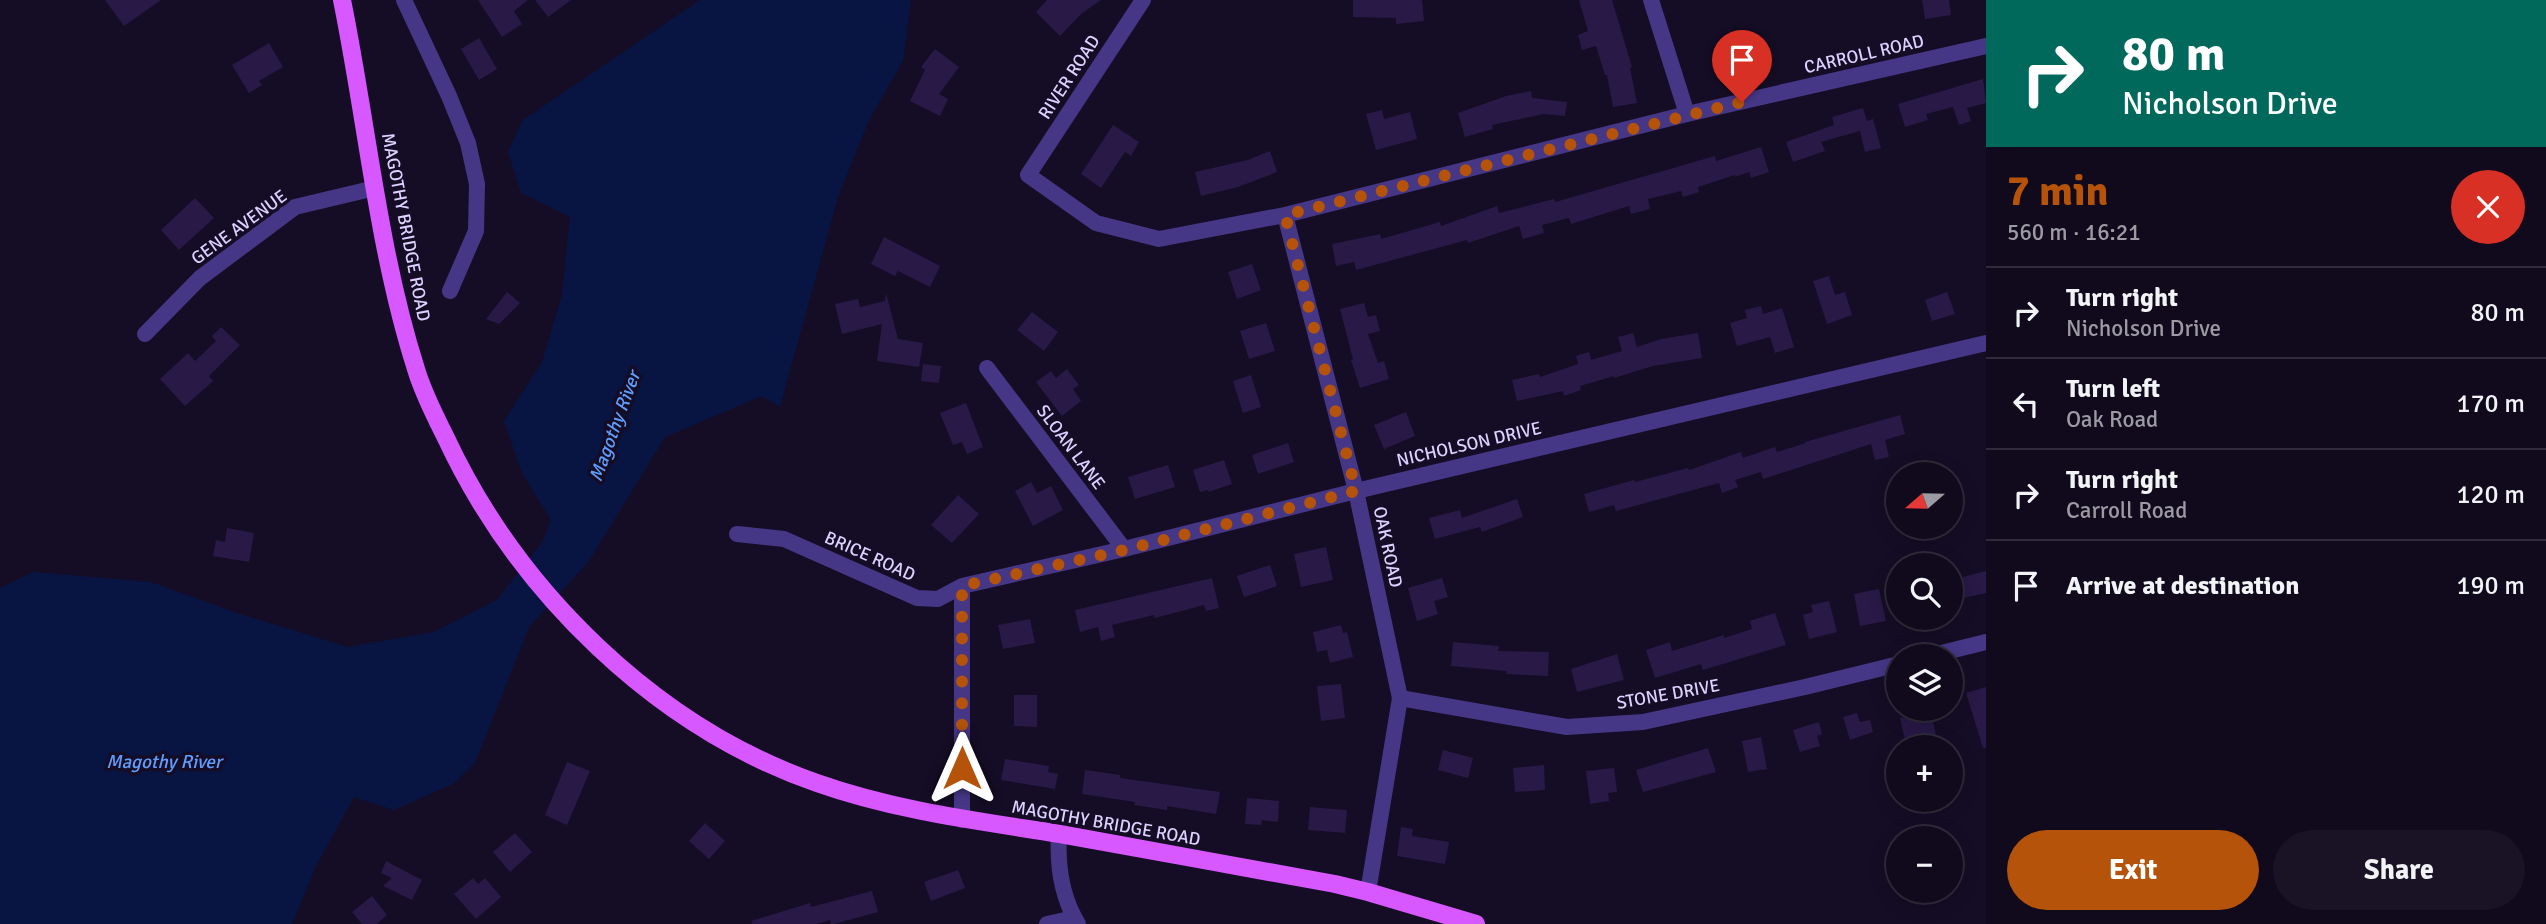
<!DOCTYPE html>
<html lang="en">
<head>
<meta charset="utf-8">
<style>
	body { margin:0; font-family:Signika,sans-serif; background:#191325; color:#f1f3f6; height:100vh; display:flex; flex-direction:column; font-size:26px; white-space:nowrap }
	* { box-sizing:border-box; margin:0 }
	p { font-size:23px; color:#9c9aa3 }
	.icon { flex:none; width:38px; height:38px; fill:none; stroke:currentColor; stroke-width:2; stroke-linecap:round; stroke-linejoin:round }
	.map { position:relative; flex:1; overflow:hidden }
	.drawer { display:flex; flex-direction:column; background:#100a1c; width:560px }
	.drawer>* { flex:none }
	.banner { background:#00695c; color:#fff; overflow:hidden }
	.needle { width:46px; rotate:250deg }
	.fabs { position:absolute; left:1886px; top:462px; display:grid; gap:14px }
	.fabs a { display:grid; place-items:center; width:77px; height:77px; border-radius:50%; background:#100a1c; box-shadow:0 4px 18px #0003,0 0 0 2px #302b3b; font-size:35px }
	.pin { position:absolute; display:grid; place-items:center; width:60px; height:60px; color:#fff; margin:-72px -30px; border-radius:50% 50% 50% 0; rotate:-45deg; box-shadow:0 0 7px #0007 }
	.pin .icon { rotate:45deg }
	.me { position:absolute; width:77px; margin:-38px; rotate:0deg; stroke-linejoin:round; filter:drop-shadow(0 0 5px #0008) }
	.turn { display:flex; align-items:center; gap:24px; height:147px; padding:0 21px; font-size:32px }
	.turn .icon { width:91px; height:91px; stroke-width:2.5 }
	.turn b { display:block; font-size:49px; line-height:60px }
	.round { display:grid; place-items:center; flex:none; width:74px; height:74px; border-radius:37px; background:#191325 }
	.overview { display:flex; align-items:center; justify-content:space-between; height:119px; padding:0 21px }
	h1 { font-size:42px; font-weight:800; line-height:52px; color:#b45309 }
	.button { display:flex; gap:14px; margin-top:auto; padding:14px 21px }
	.button a { flex:1; height:80px; border-radius:42px; background:#b45309; color:#fff; font-size:28px; font-weight:800; line-height:80px; text-align:center }
	.button a+a { background:#191325; color:#f1f3f6 }
	ul { padding:0; list-style:none }
	li { display:flex; align-items:center; gap:21px; height:91px; padding:0 21px; border-top:2px solid #302b3b }
	li div { flex:1 }
	li b { display:block; font-size:26px }
	li em { font-style:normal }
	main { display:flex; flex:1; min-height:0 }
	.map>svg:first-child { display:block }
</style>
</head>
<body>
<main>
<div class="map">
<svg width="1986" height="924" viewBox="0 0 1986 924">
	<rect width="100%" height="100%" fill="#150d25"/>
	<path fill="#081543" d="M700 0H911L903 61 869 120 838 197 780 407 762 396 665 437 589 561 529 627 475 763 453 784 394 810 354 797 317 864 292 924H0V588L33 572 151 582 237 613 348 647 434 632 497 600 543 541 551 520 522 473 504 421 542 362 562 295 570 217 521 193 508 152 523 120Z"/>
	<path fill="#281946" d="M105 0H161L124 26Z
		M478 0H528L514 11 522 24 502 37Z
		M535 0H571L548 17Z
		M1047 0H1101L1081 14 1060 36 1036 12Z
		M1353 0H1422L1424 21 1396 24V18L1353 17Z
		M1579 0H1612L1632 67 1630 68 1637 103 1613 107 1607 75H1605L1596 46 1582 50 1578 35 1588 31Z
		M1922 0H1949L1951 15 1925 19Z
		M479 38 497 69 479 80 461 49Z
		M269 43 283 67 259 81 262 85 249 93 232 65Z
		M935 49 959 67 939 94 948 99 940 116 910 101 925 70 921 67Z
		M1983 79 1986 103 1967 108 1971 121 1959 125 1953 107 1926 114 1928 120 1905 127 1898 104Z
		M1531 91 1532 98 1567 102 1565 116 1544 114 1492 125 1493 129 1465 137 1458 113 1506 96Z
		M1863 108 1867 121 1873 119 1881 148 1865 152 1860 131 1821 142 1825 151 1793 162 1786 142 1834 125 1832 117Z
		M1382 110 1384 119 1410 112 1417 139 1376 150 1366 114Z
		M1113 125 1139 142 1131 156 1125 152 1101 188 1081 174Z
		M1761 147 1769 172 1751 178 1749 172 1735 177V175L1698 187 1699 192 1683 197 1681 191 1648 199 1650 209 1631 214 1629 206 1571 224 1569 218 1542 225 1544 233 1523 239 1519 226 1468 243 1467 240 1356 270 1354 262 1336 266 1332 244 1380 234 1381 239 1440 222 1441 226 1497 206 1499 213 1554 199 1555 202 1715 156 1716 161Z
		M1270 151 1277 172 1238 187 1201 196 1195 172 1248 160Z
		M195 198 214 218 179 250 161 230Z
		M884 237 940 266 930 287 898 271 895 276 871 264Z
		M1252 264 1261 290 1237 299 1228 272Z
		M1829 276 1835 295 1845 292 1852 315 1827 324 1813 281Z
		M507 292 520 303 499 324 486 319Z
		M1947 292 1955 314 1932 321 1925 300Z
		M886 293 898 339 923 343 919 367 877 361 882 324 842 334 835 304 858 299 860 307 885 301Z
		M1364 303 1368 317 1376 315 1380 331 1368 334 1378 363 1384 361 1389 379 1360 388 1351 360 1353 359 1340 309Z
		M1761 306 1763 314 1782 308 1794 347 1775 353 1770 337 1737 346 1730 323 1747 318 1745 310Z
		M1032 312 1058 332 1044 351 1017 330Z
		M1266 323 1275 351 1249 359 1240 331Z
		M221 327 240 345 209 376 213 381 185 406 160 379 188 353 195 361 216 341 212 336Z
		M1633 333 1637 347 1661 339 1698 333 1702 358 1653 366 1614 378V376L1580 386 1581 390 1564 396 1563 391 1517 401 1512 380 1539 374 1540 377 1578 364 1576 356 1589 352 1591 360 1622 351 1618 337Z
		M923 364 941 366 939 383 921 381Z
		M1067 369 1079 385 1073 389 1081 401 1062 416 1036 382 1051 371 1056 378Z
		M1251 375 1261 407 1243 413 1233 381Z
		M966 403 983 447 967 454 962 442 953 445 940 413Z
		M1406 412 1415 436 1384 449 1374 425Z
		M1900 415 1905 434 1885 440 1889 457 1875 460 1871 444 1763 479 1761 472 1735 480 1738 487 1722 493 1719 483 1616 511 1614 505 1589 512 1584 494 1634 480 1635 482 1688 468 1689 470 1741 452 1743 458 1775 447 1777 452 1806 443 1805 442Z
		M1288 443 1294 462 1258 474 1252 455Z
		M1224 460 1232 484 1209 492 1208 490 1200 492 1193 470Z
		M1168 465 1175 487 1135 499 1128 477Z
		M1031 482 1037 493 1051 486 1063 510 1033 526 1015 491Z
		M958 495 979 514 952 543 931 525Z
		M1517 499 1523 517 1482 532 1480 527 1435 539 1429 518 1460 510 1462 518Z
		M227 528 254 533 249 562 213 556 216 540 225 542Z
		M1326 547 1333 580 1301 587 1294 554Z
		M1270 565 1277 586 1244 597 1237 576Z
		M1986 571V593L1951 601V580Z
		M1212 578 1219 608 1206 611 1204 605 1155 618 1154 615 1112 625 1115 637 1101 641 1098 627 1080 632 1075 610Z
		M1442 578 1448 597 1434 601 1438 614 1417 621 1408 588Z
		M1879 589 1886 621 1860 626 1854 594Z
		M1829 601 1837 632 1809 639 1803 615 1813 612 1811 605Z
		M1775 613 1786 645 1703 670 1701 664 1655 678 1646 650 1670 642 1672 651 1724 635V638L1752 629 1750 621Z
		M1030 619 1035 643 1003 649 998 625Z
		M1341 625 1343 633 1347 632 1353 657 1330 663 1327 650 1317 652 1313 632Z
		M1453 642 1499 646 1498 651 1549 652 1548 676 1506 674 1507 671 1451 666Z
		M1617 654 1624 680 1577 692 1571 669Z
		M1341 684 1345 718 1321 721 1317 686Z
		M1986 687V748H1983L1966 693Z
		M1014 695H1037V727L1014 726Z
		M1913 709H1930L1937 739 1906 745 1900 718 1915 715Z
		M1857 713 1860 722 1870 720 1873 732 1850 740 1843 717Z
		M1819 722 1822 734 1817 736 1820 746 1800 752 1793 730Z
		M1761 737 1767 769 1748 772 1742 741Z
		M1708 748 1716 772 1643 792 1636 770Z
		M1443 750 1473 758 1468 778 1438 770Z
		M1005 759 1049 766 1048 772 1058 774 1055 789 1001 780Z
		M567 762 590 771 567 825 545 815Z
		M1544 765 1545 790 1515 792 1513 768Z
		M1614 768 1617 792 1608 793 1609 801 1590 804 1586 771Z
		M1085 770 1120 775V778L1220 792 1216 814 1167 806V810L1134 805 1135 802 1082 794Z
		M1247 798 1279 801 1278 822 1262 820 1261 825 1245 824Z
		M1310 807 1347 810 1345 833 1308 830Z
		M705 823 725 841 709 859 689 841Z
		M1401 827 1413 829 1412 836 1449 842 1445 864 1397 856Z
		M515 833 532 852 510 872 493 852Z
		M386 861 422 880 412 900 383 886 392 878 381 873Z
		M958 870 965 888 931 901 924 882Z
		M473 878 478 884 485 878 501 897 476 919 454 894Z
		M872 891 878 912 834 924H831L830 920 816 924H752L751 921 810 903 811 907Z
		M372 896 387 915 377 924H362L352 912Z"/>
	<g fill="none" stroke-linecap="round" stroke-linejoin="round">
		<path stroke="#453785" stroke-width="16" d="M404 0 449 96 468 143 477 184 476 231 450 291
			M1143 0 1028 175 1096 223 1159 239 1285 215 1687 114 1986 46
			M1651 0 1687 114
			M1285 215 1356 491 1400 698 1368 892
			M145 334 200 278 295 207 375 188
			M987 368 1124 549
			M737 534 784 539 917 598 938 599 962 586V820
			M962 586 1124 549 1356 491 1986 343
			M1929 656 1986 642
			M1400 698 1567 727 1643 722 1805 687 1899 664
			M1059 834C1057 866 1061 896 1078 924
			M1047 924 1074 918"/>
		<path stroke="#d858ff" stroke-width="18" d="M342 0C367 123 378 250 416 369 423 393 435 416 446 438 518 592 656 727 817 783 896 811 979 821 1060 834 1152 850 1243 868 1335 884L1368 892 1476 924"/>
	</g>
	<g fill="none" stroke-linecap="round" stroke-linejoin="round">
		<path stroke="#b45309" stroke-width="12" stroke-dasharray="0 21.6" d="M962 768V586L1124 550 1356 491 1285 215 1742 102"/>
	</g>
	<g text-anchor="middle" stroke-width="7" stroke-linejoin="round" paint-order="stroke">
		<g font-size="18" fill="#ddd1ff" stroke="#150d25">
			<text transform="translate(1864 54) rotate(-13)" y="6">CARROLL ROAD</text>
			<text transform="translate(1069 77) rotate(-57)" y="6">RIVER ROAD</text>
			<text transform="translate(239 227) rotate(-36)" y="6">GENE AVENUE</text>
			<text transform="translate(406 227) rotate(79)" y="6">MAGOTHY BRIDGE ROAD</text>
			<text transform="translate(1469 444) rotate(-13)" y="6">NICHOLSON DRIVE</text>
			<text transform="translate(1071 447) rotate(53)" y="6">SLOAN LANE</text>
			<text transform="translate(1388 547) rotate(78)" y="6">OAK ROAD</text>
			<text transform="translate(870 556) rotate(24)" y="6">BRICE ROAD</text>
			<text transform="translate(1668 694) rotate(-10)" y="6">STONE DRIVE</text>
			<text transform="translate(1106 823) rotate(10)" y="6">MAGOTHY BRIDGE ROAD</text>
		</g>
		<g font-size="19" font-style="italic" fill="#5f9eff" stroke="#150d25">
			<text transform="translate(614 426) rotate(-70)" y="7">Magothy River</text>
			<text x="164" y="768">Magothy River</text>
		</g>
	</g>
</svg>
<div class="fabs">
<a><svg class="needle" viewBox="-14 -14 28 28"><path d="M0-13l5 13h-10z" fill="#e53935"/><path d="M0 13l5-13h-10z" fill="#9c9aa3"/></svg></a>
<a><svg class="icon" aria-label="search" viewBox="0 0 24 24"><circle cx="10" cy="10" r="6"/><path d="M15 15l6 6"/></svg></a>
<a><svg class="icon" aria-label="layers" viewBox="0 0 24 24"><path d="M12 4l9 5-9 5-9-5zM3 14l9 5 9-5"/></svg></a>
<a>+</a>
<a>−</a>
</div>
<div class="pin" style="left:1742px;top:102px;background:#d93025"><svg class="icon" aria-label="arrive" viewBox="0 0 24 24"><path d="M6 21V4h12l-3 4 3 4H6"/></svg></div>
<svg class="me" style="left:962px;top:768px" viewBox="-20 -20 40 40"><path d="M0-17L14 15 0 8-14 15z" fill="#b45309" stroke="#fff" stroke-width="4"/></svg>
</div>
<section class="drawer">
<div class="banner">
<div class="turn"><svg class="icon" aria-label="right" viewBox="0 0 24 24"><path d="M7 20v-9h11M14 6l5 5-5 5"/></svg><div><b>80 m</b>Nicholson Drive</div></div>
</div>
<div class="overview"><div><h1>7 min</h1><p>560 m · 16:21</p></div><a class="round" style="background:#d93025;color:#fff"><svg class="icon" aria-label="close" viewBox="0 0 24 24"><path d="M6 6l12 12M18 6L6 18"/></svg></a></div>
<ul>
<li><svg class="icon" aria-label="right" viewBox="0 0 24 24"><path d="M7 20v-9h11M14 6l5 5-5 5"/></svg><div><b>Turn right</b><p>Nicholson Drive</p></div><em>80 m</em></li>
<li><svg class="icon" aria-label="left" viewBox="0 0 24 24"><path d="M17 20v-9H6M10 6l-5 5 5 5"/></svg><div><b>Turn left</b><p>Oak Road</p></div><em>170 m</em></li>
<li><svg class="icon" aria-label="right" viewBox="0 0 24 24"><path d="M7 20v-9h11M14 6l5 5-5 5"/></svg><div><b>Turn right</b><p>Carroll Road</p></div><em>120 m</em></li>
<li><svg class="icon" aria-label="arrive" viewBox="0 0 24 24"><path d="M6 21V4h12l-3 4 3 4H6"/></svg><div><b>Arrive at destination</b></div><em>190 m</em></li>
</ul>
<div class="button"><a>Exit</a><a>Share</a></div>
</section>
</main>
</body>
</html>
